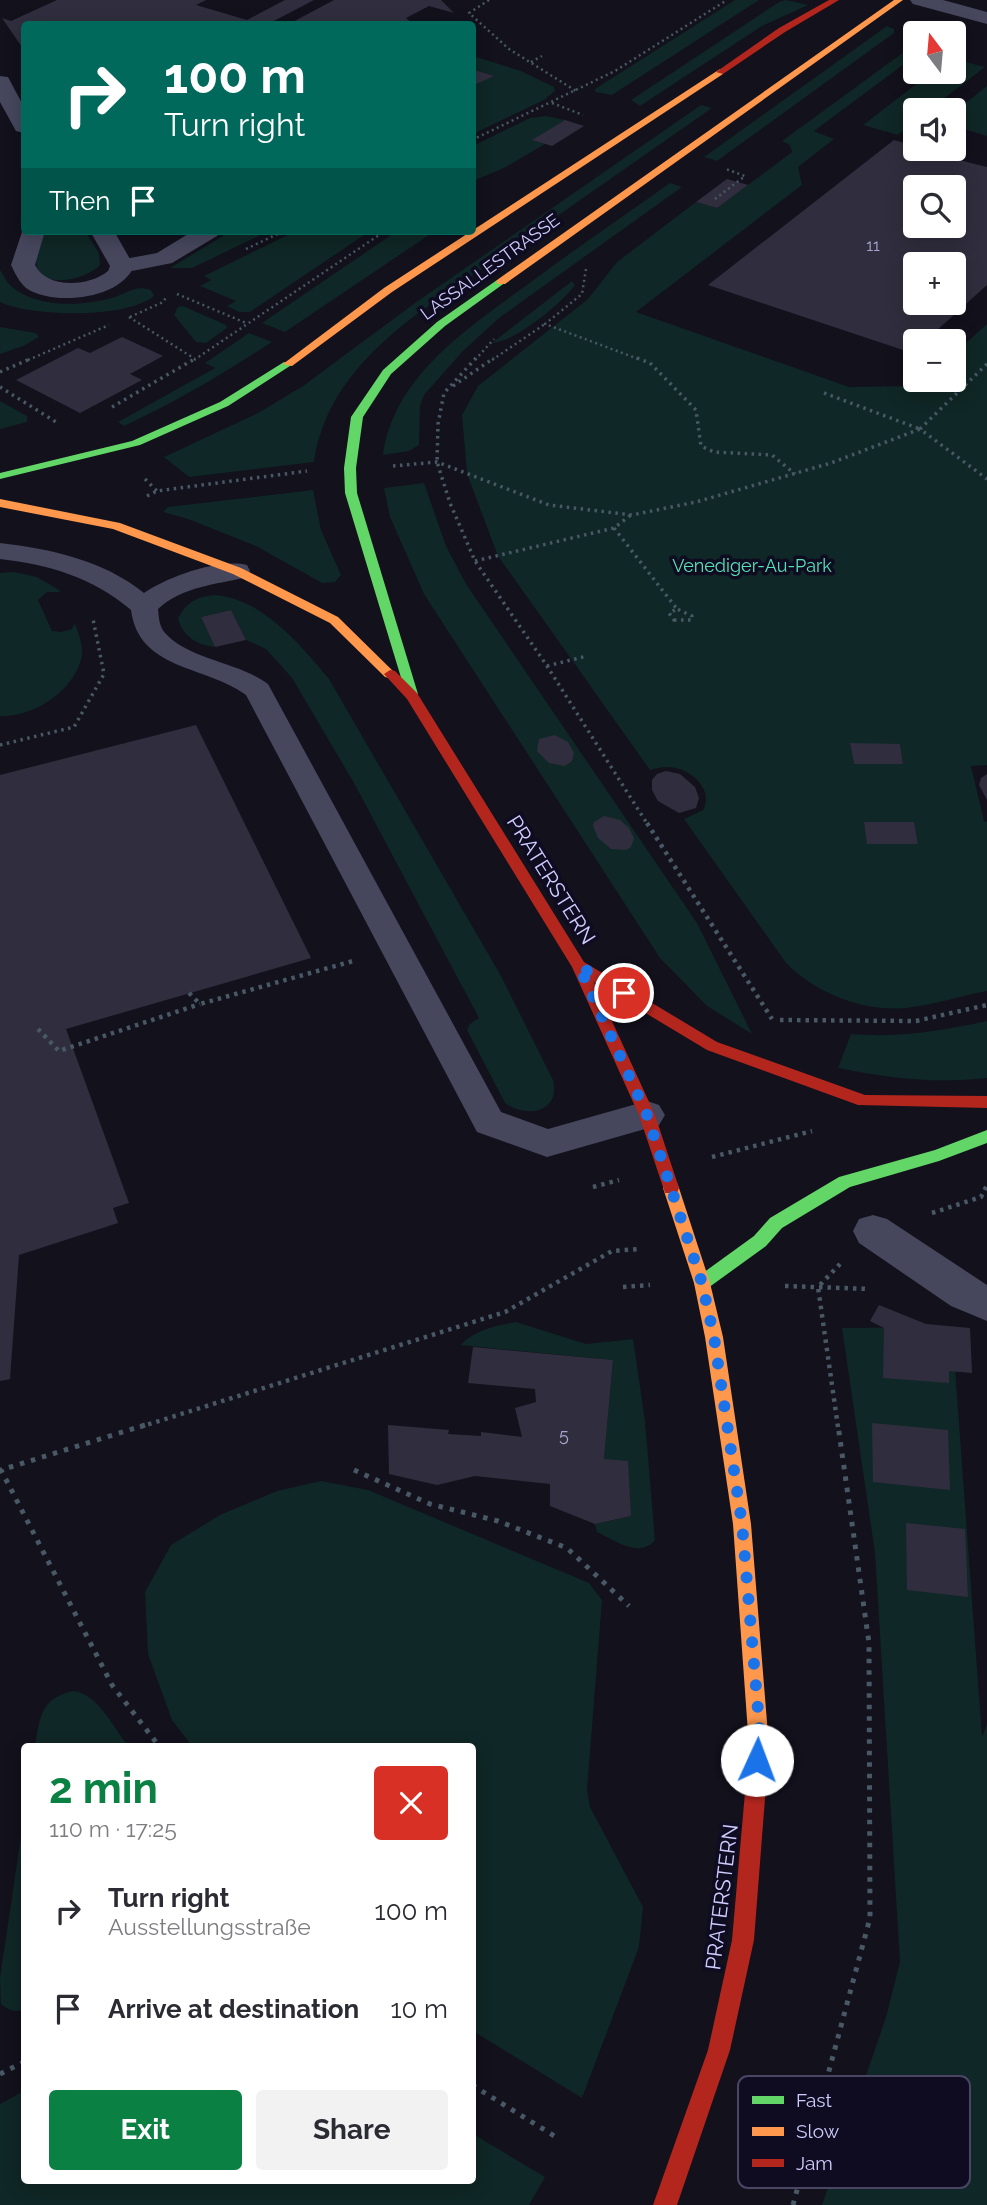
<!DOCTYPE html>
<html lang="en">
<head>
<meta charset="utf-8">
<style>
	body { margin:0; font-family:Raleway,sans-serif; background:#f2f2f3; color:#2b2b33; height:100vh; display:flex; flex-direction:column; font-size:26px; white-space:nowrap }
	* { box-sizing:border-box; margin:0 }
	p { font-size:23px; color:#7c7c81 }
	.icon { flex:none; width:38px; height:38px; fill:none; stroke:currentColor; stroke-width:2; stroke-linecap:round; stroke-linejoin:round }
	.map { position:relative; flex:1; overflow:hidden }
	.details { position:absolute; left:21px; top:1743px; width:455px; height:441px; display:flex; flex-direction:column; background:#fff; border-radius:7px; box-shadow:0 4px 18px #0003 }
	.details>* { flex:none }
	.banner { position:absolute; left:21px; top:21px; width:455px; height:214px; border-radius:7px; box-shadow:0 4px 18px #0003; background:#00695c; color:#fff; overflow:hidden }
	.needle { width:46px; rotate:344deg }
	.tools { position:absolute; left:903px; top:21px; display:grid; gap:14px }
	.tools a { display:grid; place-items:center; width:63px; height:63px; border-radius:7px; background:#fff; box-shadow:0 4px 18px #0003; font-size:35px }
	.pin { position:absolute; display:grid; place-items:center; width:60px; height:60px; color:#fff; margin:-30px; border:4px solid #fff; border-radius:50%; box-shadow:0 2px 7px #0007 }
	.me { position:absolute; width:77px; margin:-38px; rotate:2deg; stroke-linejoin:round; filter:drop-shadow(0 0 5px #0008) }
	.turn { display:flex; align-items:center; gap:24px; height:147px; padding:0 28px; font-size:32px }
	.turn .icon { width:91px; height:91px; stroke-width:2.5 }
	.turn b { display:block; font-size:49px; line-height:60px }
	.then { display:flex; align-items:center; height:66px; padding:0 28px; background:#0003; gap:14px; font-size:26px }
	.round { display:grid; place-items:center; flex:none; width:74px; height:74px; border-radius:7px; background:#f2f2f3 }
	.overview { display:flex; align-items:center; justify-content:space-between; height:119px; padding:0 28px }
	h1 { font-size:42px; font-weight:700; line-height:52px; color:#0b8043 }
	.primary-button { display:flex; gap:14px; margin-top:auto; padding:14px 28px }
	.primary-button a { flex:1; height:80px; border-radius:7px; background:#0b8043; color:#fff; font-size:28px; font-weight:700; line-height:80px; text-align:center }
	.primary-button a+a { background:#f2f2f3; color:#2b2b33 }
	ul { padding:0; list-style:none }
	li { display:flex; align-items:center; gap:21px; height:98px; padding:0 28px }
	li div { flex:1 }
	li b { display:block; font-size:26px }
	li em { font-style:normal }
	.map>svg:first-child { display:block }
</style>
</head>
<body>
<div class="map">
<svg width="987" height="2205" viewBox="0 0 987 2205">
	<rect width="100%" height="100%" fill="#12111c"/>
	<path fill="#0f2726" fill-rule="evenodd" d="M735 0H759L612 95 595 92V89Z
		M786 0 808 5 762 26 640 106 631 100 779 2Z
		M887 26 894 29V33L717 161 704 157Z
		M915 44V56L814 131 834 139 798 167 802 185 636 312 849 387 918 386 925 380H954V354L987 324V765L971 766 984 821 987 822V991C961 996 933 1005 906 1008 862 1012 816 993 786 963L684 819 703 810C715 788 688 766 666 767 661 767 655 769 650 770L498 556 467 474 462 415 478 386 588 299 617 262 696 202 717 208 792 152 790 145 782 141ZM850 744H900L903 764H854ZM914 822 918 844H868L864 822Z
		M473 56 521 71 554 87 555 91 544 100 473 134 472 86 493 76 473 69Z
		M954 59 985 67 929 110H915V121L898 135 863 125 932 72H954Z
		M987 86V136L954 126V112Z
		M701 105 712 108 417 314C367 352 323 397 314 462L189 477 164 457 258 413 303 386 415 303Z
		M546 116 565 120 533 140 545 144 504 168 473 181V146L530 118Z
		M670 183 682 187 499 318 462 352 424 395 420 406 419 445 409 451 383 455C394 373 474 324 535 279 579 246 625 215 670 183Z
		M44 231H85L99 253 100 265C88 278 50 289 38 270 32 261 42 240 44 231Z
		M231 231H269L192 268H170Z
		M296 231H370L250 312H239L227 306 236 301 200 286 211 280 204 276Z
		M397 231H435L285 332 262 323Z
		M0 270C4 275 6 282 12 287 39 309 84 306 115 297 129 292 136 285 151 290L154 296C126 319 32 317 0 302Z
		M572 281 575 285C561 304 515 342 492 343Z
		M183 306 226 325 227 328 206 343 196 342 174 315 178 307Z
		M0 327 36 333 39 337 23 346 0 354Z
		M249 333 272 342C224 373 176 402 124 426L118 422 215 368 205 363Z
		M0 401 27 416V422L0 429Z
		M424 483 446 546 466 584 697 923 752 1034 707 1006 660 958 424 594 390 517 384 488Z
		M313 490 321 530 341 575 335 582 322 583 256 546 188 519 163 512 168 507Z
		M14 572 37 577 59 590 60 592H47L38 600 52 631 61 632 72 629 75 623C78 633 83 643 82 655 76 690 33 718 0 716V573Z
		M214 595C262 598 301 645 329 679L501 976 553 1080C561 1112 527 1119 505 1103L467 1030 470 1024 479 1018 354 783 292 678 266 649 246 640 231 610 201 617 215 647C197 645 182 636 178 618 187 602 196 597 214 595Z
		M987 1021V1078C936 1084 887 1078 838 1068L851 1034C899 1038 940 1031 987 1021Z
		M516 1322 586 1344 633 1339 645 1421 655 1540C640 1559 614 1540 597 1532L595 1524 631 1516 604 1459 613 1360 460 1345C476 1330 494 1326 516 1322Z
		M952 1327 982 1737 987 1724V2205H822L886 2017 900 1962 875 1553 842 1328Z
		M321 1481 368 1490 589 1583 602 1600 587 1790 590 1807 643 1907 639 1947 582 2098 473 2031 472 1746H192L172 1720 148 1654 145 1592 171 1545 220 1515 277 1491Z
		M72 1691C97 1692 114 1728 128 1746H35C40 1718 40 1699 72 1691Z
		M24 1816V2009C15 2013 8 2010 1 2004L0 1978Z
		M24 2091V2180H472L473 2134 545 2177 529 2205H0V2104Z"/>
	<path fill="#302e3e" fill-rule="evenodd" d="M57 0H206L196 5 247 20 285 0H314L268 24H24V50L2 18 11 21Z
		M334 0H441L454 13 429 6 406 18 413 24H289Z
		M472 69 494 76 472 86Z
		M565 120 584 126 552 146 532 140Z
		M894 140 915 146V149L987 167V285L925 341H915V350L912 353 708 285ZM915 187H954V226H915ZM915 264H954V303H915Z
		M727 179 748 185 717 208 696 202Z
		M122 337 163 356 130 374 142 380 80 413 16 380 78 348 90 353Z
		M231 610 246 640 215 647 201 617Z
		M196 725 311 958 66 1029 129 1203 113 1208 118 1223 19 1255 10 1379 0 1381V775Z
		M555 735 568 742 574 753 572 761 565 766 549 763 537 751 539 739Z
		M850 743 900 744 903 764H854Z
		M666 771 680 774 695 787 699 798 696 808 679 813 658 801 652 790V780L657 774Z
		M987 774V800L979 785 981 778Z
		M604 816 620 820 629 828 634 838 631 847 626 850 611 849 598 838 593 826 594 822Z
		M864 822H914L918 844H867Z
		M879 1305 926 1324 970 1328 972 1373 949 1371V1383L883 1378 884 1328 870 1321Z
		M473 1347 613 1360 604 1459 628 1461 631 1516 595 1524 550 1506V1484L475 1476 437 1485 389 1474 388 1425 449 1430 448 1434 481 1436V1432L522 1437 515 1408 536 1402 535 1389 468 1383Z
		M872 1423 948 1430 950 1490 873 1482Z
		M906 1523 965 1529 968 1597 907 1590Z"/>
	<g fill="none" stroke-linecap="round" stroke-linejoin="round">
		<path stroke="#485864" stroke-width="2.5" stroke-dasharray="2 3.5" stroke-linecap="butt" d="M489 0 469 13 509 49 576 91
			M531 62 542 56
			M552 103 583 115
			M472 140 615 71 727 0
			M715 199 745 176 726 169
			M246 249 284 231
			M586 269 582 294 545 324 641 360
			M177 294 246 323
			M129 317 195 359
			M130 317 163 302 167 296
			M28 360 109 325
			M194 360 385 231
			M475 360 494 339
			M492 360 545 324"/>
		<path stroke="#485864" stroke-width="3.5" stroke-dasharray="2.5 4.5" stroke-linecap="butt" d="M476 358 444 393 438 424 437 462 450 503 475 561 547 666 648 825
			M637 358 650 363 696 410 701 446 714 452 772 455 795 474
			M987 364 920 429 987 479
			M0 372 32 358
			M453 386 494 358
			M0 387 56 422
			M824 393 920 429
			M112 407 196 358
			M393 466 437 462 549 505 632 515 696 502 831 463 920 429
			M145 479 157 491
			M147 496 157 491 307 471
			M614 528 677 609 669 613 674 620 672 621
			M475 561 614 528 631 515
			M674 620H692V616L677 609
			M547 666 587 656
			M0 745 74 727 104 674 93 619"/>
		<path stroke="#485864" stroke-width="4.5" stroke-dasharray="3.5 5" stroke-linecap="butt" d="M647 823 772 1019
			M189 993 200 1004 353 961
			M780 1020 916 1021 987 1005
			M38 1029 59 1051 200 1004
			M712 1157 812 1131
			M593 1187 619 1180
			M932 1213 981 1197 987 1185
			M785 1286 870 1289
			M623 1287 650 1285
			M140 1427 505 1312 612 1251 640 1249
			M838 1427 818 1287 840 1264"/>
		<path stroke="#485864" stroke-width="5" stroke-dasharray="4.5 7" stroke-linecap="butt" d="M145 1425 1 1470 112 1685 159 1746
			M354 1470 430 1504 498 1521 567 1548 629 1606
			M0 2074 24 2062
			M472 2085 556 2137
			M793 2205 870 1918 869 1643 838 1425"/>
		<path fill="#46465d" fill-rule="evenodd" d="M193 231H220L217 236 172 263 122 273 114 271 111 266 114 261 157 253Z
			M0 543C51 549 103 560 144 593 167 577 219 558 247 565L250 571 247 577C215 585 183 586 158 609 159 618 159 628 167 635 192 660 238 662 268 684L501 1112 548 1129 647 1101 659 1105 665 1115 659 1125 547 1157 477 1132 246 695C206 665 139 671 131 610 92 577 50 565 0 559Z"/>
		<path fill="#46465d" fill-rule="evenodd" d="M910 0H943L987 12V24L913 4Z
			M0 76 8 77 24 107V133L16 131 0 102Z
			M24 226V231H45L35 265C47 289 89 287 108 271L110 266 90 231H114L134 266C121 299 54 307 26 288 19 282 15 273 11 265Z
			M873 1215 887 1219 987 1285V1321L951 1306 859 1243 853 1231 859 1219Z"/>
		<path fill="#63d668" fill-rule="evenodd" d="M497 280 506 282 445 326 391 374 363 417 356 468 357 493 418 694 412 698 406 694 345 493 344 468 351 417 383 370 437 322Z
			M284 362 293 364 228 406 140 445 0 479V473L132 441 220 402Z
			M987 1130V1143L939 1161 850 1187 782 1228 766 1246 708 1288 702 1290 696 1288 694 1283 696 1278 754 1236 770 1218 839 1177 935 1150Z"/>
		<path fill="#ff974d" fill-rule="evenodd" d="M894 0H903L505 284H497V280Z
			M720 69 723 70V74L392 292 292 366 283 364 384 288Z
			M0 499 120 523 241 568 338 617 396 674 390 678 385 677 330 623 233 574 113 529 0 507Z
			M671 1182 677 1183 679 1188 710 1283 723 1337 751 1524 769 1747 766 1754 759 1757 752 1754 749 1747 733 1524 705 1337 694 1283 663 1188 665 1183Z"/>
		<path fill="#b3261e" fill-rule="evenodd" d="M829 0H839L785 32 723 74 716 72 779 28Z
			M390 670 395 671 417 693 584 962 717 1042 865 1095 987 1096V1108L858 1105 707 1050 594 982 655 1115 679 1188 677 1193H665L639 1115 572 967 407 699 384 674Z
			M759 1737 766 1740 769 1747 754 1940 730 2050 677 2205H653L708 2050 732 1940 749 1747 752 1740Z"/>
	</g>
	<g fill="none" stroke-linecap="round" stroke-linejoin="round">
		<path stroke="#1a73e8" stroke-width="12" stroke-dasharray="0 21.6" d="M624 993 579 966 647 1115 702 1283 714 1337 742 1524 760 1734 757 1760"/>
	</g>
	<g text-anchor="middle" stroke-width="7" stroke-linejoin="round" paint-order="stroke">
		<g font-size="16" fill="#a7a4cf">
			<text x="873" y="251">11</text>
		</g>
		<g font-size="18" fill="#cfccff" stroke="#0f0c21">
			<text transform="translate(490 267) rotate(-36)" y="6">LASSALLESTRASSE</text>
		</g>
		<g font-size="18" fill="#57e1b7" stroke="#0f0c21">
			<text x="752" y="572">Venediger-Au-Park</text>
		</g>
		<g font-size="18" fill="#a7a4cf">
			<text x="564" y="1441">5</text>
		</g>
		<g font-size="21" fill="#cfccff" stroke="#0f0c21">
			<text transform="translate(551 880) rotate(58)" y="7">PRATERSTERN</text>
			<text transform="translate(722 1897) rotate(-83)" y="7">PRATERSTERN</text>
		</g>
	</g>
	<rect x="738" y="2076" width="232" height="112" rx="10" fill="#0f0c21" stroke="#494664" stroke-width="2"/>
	<rect x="752" y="2096" width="32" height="8" fill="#63d668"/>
	<rect x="752" y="2127" width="32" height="9" fill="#ff974d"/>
	<rect x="752" y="2159" width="32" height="8" fill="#b3261e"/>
	<g font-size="19" fill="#cfccff">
		<text x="796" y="2107">Fast</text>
		<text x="796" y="2138">Slow</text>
		<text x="796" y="2170">Jam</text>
	</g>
</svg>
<div class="tools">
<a><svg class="needle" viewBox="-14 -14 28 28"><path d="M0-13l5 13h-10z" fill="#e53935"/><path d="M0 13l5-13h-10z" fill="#7c7c81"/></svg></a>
<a><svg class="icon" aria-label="sound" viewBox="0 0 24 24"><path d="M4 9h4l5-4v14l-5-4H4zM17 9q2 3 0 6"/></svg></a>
<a><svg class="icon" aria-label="search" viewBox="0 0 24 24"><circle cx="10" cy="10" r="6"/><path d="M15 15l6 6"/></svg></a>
<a>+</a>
<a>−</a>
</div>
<div class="pin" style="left:624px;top:993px;background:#d93025"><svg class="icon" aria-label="arrive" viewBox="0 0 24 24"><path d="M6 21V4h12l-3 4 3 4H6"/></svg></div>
<svg class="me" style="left:757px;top:1760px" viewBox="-20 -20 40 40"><circle r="19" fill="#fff"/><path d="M0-13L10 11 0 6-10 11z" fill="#1a73e8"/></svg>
<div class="banner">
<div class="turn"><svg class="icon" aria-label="right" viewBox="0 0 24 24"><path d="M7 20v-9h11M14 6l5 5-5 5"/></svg><div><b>100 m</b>Turn right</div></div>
<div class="then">Then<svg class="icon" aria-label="arrive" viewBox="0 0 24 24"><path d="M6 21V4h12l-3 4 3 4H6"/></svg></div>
</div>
<section class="details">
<div class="overview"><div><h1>2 min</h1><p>110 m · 17:25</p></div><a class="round" style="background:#d93025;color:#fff"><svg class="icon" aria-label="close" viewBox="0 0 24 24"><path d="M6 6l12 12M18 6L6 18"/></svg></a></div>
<ul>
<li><svg class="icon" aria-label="right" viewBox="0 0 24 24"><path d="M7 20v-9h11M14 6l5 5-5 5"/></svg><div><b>Turn right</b><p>Ausstellungsstraße</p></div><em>100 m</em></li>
<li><svg class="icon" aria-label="arrive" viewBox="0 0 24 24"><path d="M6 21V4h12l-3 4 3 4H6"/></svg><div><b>Arrive at destination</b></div><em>10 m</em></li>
</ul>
<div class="primary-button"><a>Exit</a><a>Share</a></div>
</section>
</div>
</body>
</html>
